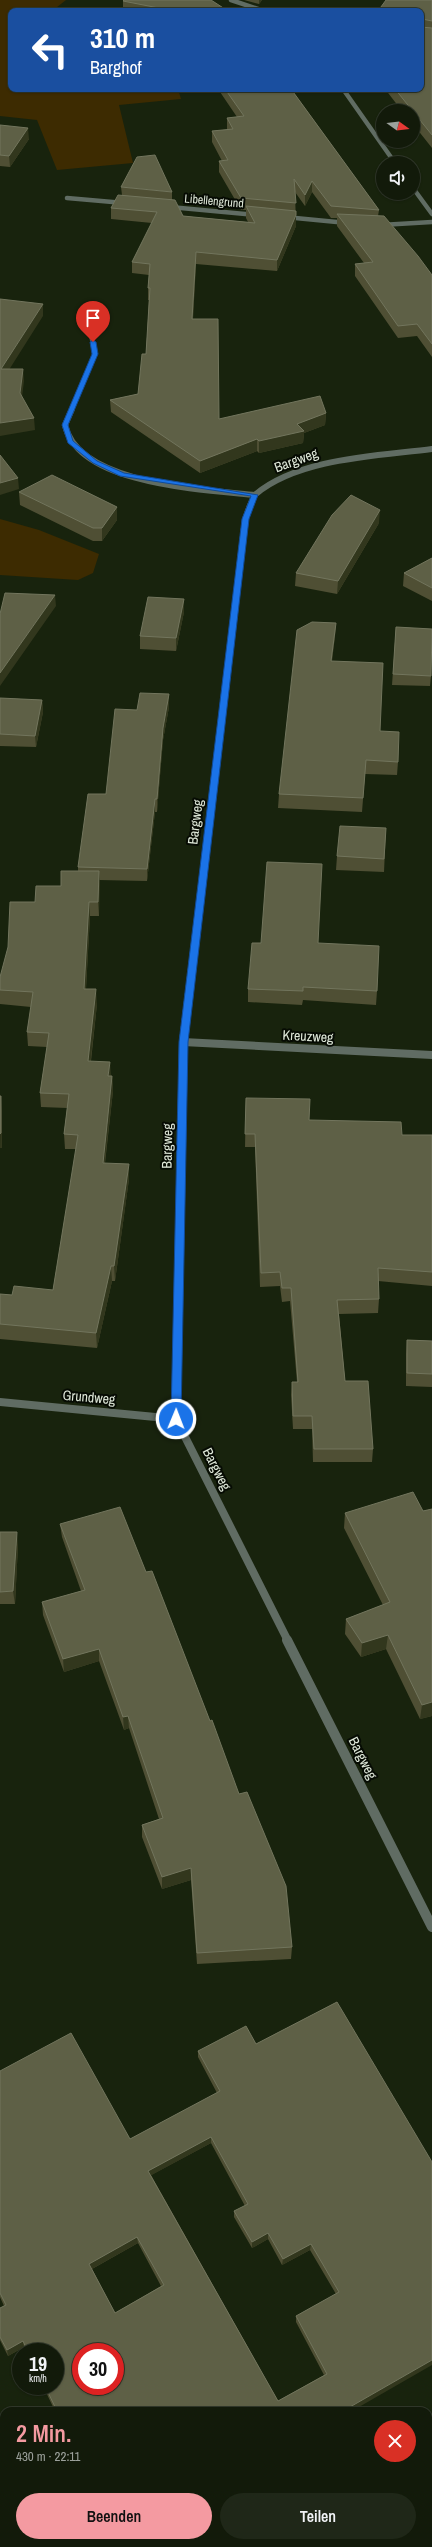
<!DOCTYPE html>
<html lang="de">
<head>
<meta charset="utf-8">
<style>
	body { margin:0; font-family:"Archivo Narrow",sans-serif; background:#1f2718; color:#f1f3f6; height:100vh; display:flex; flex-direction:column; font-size:15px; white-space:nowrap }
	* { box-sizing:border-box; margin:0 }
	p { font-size:13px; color:#9ca19c }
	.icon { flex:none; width:22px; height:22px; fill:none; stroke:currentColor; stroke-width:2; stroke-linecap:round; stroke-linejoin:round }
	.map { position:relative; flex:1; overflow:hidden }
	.sheet { position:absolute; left:0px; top:2407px; width:432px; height:140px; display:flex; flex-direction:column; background:#121a0a; border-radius:12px 12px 0 0; box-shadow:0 1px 3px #0004,0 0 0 1px #31382b }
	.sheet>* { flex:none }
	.top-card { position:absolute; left:8px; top:8px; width:416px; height:84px; border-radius:8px; box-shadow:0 1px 3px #0004,0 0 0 1px #31382b; background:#1a4fa0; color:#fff; overflow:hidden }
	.needle { width:26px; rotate:105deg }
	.controls { position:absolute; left:376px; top:104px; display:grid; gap:8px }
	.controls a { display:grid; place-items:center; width:44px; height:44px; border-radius:50%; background:#121a0a; box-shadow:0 1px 3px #0004,0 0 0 1px #31382b; font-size:20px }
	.speed { position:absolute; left:12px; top:2343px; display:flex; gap:8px; font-size:20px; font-weight:700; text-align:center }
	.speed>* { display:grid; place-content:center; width:52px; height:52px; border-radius:50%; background:#121a0a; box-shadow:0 1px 3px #0004,0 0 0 1px #31382b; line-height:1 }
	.speed small { font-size:10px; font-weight:400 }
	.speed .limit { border:6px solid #d22; background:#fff; color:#111 }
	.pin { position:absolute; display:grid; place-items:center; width:34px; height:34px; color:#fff; margin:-41px -17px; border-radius:50% 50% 50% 0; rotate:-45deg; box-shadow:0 0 4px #0007 }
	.pin .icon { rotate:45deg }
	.me { position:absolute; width:44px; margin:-22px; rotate:1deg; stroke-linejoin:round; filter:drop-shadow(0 0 3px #0008) }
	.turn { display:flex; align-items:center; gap:14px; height:84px; padding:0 16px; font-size:18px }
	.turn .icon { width:52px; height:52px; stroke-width:2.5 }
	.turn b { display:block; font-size:28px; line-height:34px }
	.round { display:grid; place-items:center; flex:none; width:42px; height:42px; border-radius:21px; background:#1f2718 }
	.head { display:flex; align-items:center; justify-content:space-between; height:68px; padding:0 16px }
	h1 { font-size:24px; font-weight:600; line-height:30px; color:#f49aa1 }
	.primary-button { display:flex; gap:8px; margin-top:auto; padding:8px 16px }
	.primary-button a { flex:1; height:46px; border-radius:24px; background:#f49aa1; color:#111; font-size:16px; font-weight:600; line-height:46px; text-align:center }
	.primary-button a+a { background:#1f2718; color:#f1f3f6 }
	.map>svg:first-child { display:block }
</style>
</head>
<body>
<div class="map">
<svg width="432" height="2547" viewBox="0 0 432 2547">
	<rect width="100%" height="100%" fill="#18230d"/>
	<path fill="#3d2b01" d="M0 0H66L52 11H11V89H178L181 99 119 105 133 163 57 170 37 120 0 116Z
		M0 519 39 530 99 554 93 573 78 580 0 575Z"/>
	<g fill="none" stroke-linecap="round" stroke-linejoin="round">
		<path stroke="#606c63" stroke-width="4.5" d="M231 0 264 11
			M343 89 395 163
			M413 188 432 214
			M67 198 124 203
			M170 207 256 215
			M285 217 347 223
			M381 225 432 222
			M71 410 95 354 90 330"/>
		<path stroke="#606c63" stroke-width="6" d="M72 409 65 425C78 485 206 490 255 495
			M195 945 245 519C248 512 251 499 256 494 299 458 378 456 432 449"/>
		<path stroke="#606c63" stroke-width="8" d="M195 944 183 1042 176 1419 288 1641
			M183 1042 432 1055
			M0 1402 176 1419"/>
		<path stroke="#606c63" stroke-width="10" d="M287 1640 432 1927
			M428 2525 432 2522
			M390 2547 397 2543"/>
	</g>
	<path fill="#4f4f34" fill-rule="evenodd" d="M244 0H262L259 4Z
		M432 0V148L413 124V111H402L385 89H421V11Z
		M123 1 228 11H123Z
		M218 89H291L379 210 378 216 432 275V357L417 336 398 338 355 276V264L364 263 337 226V218H331L312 192 305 206 295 192 296 226 277 271 196 264 193 319 219 419 326 413 325 425 304 433 303 443 259 453 257 451 200 473 111 412 110 400 138 394 146 354 149 300H148V288L149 275 132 273V262L152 223 111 219V208L122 195 121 187 172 192V200L183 216 248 222 246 218V210H241L219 172V161H222L212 142V131L227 130V118L237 117Z
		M0 125 29 139 10 167 0 166Z
		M19 492 117 520 102 541H93L20 505Z
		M379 523 337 594 295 586 296 573Z
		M432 558V601L403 586 404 573Z
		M184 599V612L176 651 140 649V636Z
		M336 623 335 636 332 661 380 731 398 762 397 775 365 774 362 812 278 808 279 794Z
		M396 627 431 676 430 686 392 685Z
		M169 694V707L163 740 157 812H155L147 881 99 880V916H90L86 989 97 1004 91 1061 110 1076H112L113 1091 105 1163 129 1179 115 1281H112L97 1348 0 1339V1294L12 1295 53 1290 76 1149H65L64 1134 67 1108 41 1107 40 1093 47 1047 28 1046 27 1032 31 1007 0 1004V977L35 902 61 886 78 871V867L106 794 137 710Z
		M0 698 42 700 43 712 36 747 0 746Z
		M386 828 384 872 336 870 337 856Z
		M261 943H318L377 991 376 1005 303 1000 302 1005 248 1002V989Z
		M246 1098 309 1120 402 1135H432V1286L378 1281 379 1299 378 1313 339 1314 345 1381 373 1449 372 1462H313L312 1429H293L291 1395 292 1382H297L290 1301 282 1302 280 1286 260 1287 255 1147H245Z
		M407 1340 432 1341V1387L406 1386V1354Z
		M432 1509V1716L420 1719 386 1649 361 1657 345 1634 346 1619 383 1605 344 1528 345 1513 423 1511Z
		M60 1524 292 1947 291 1959 197 1964 191 1880 162 1889 142 1837V1825L159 1819 129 1728 124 1730 99 1661 64 1672 43 1615 42 1602 81 1591 62 1537Z
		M0 1532 18 1545 15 1604H0Z
		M337 2002 352 2411H55L43 2386H55V2352H27L24 2347 8 2356 0 2340V2308L4 2306 0 2297V2071L130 2139 217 2093 198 2057V2051L256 2044ZM211 2143 245 2206 234 2211V2217L252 2248 268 2239 282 2265 310 2250 336 2294 296 2316V2322L324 2375 278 2401 151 2175ZM138 2243 161 2286 115 2313 92 2269Z"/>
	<path fill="#32371d" d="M259 0H262L259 4Z
		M28 128 29 139 10 167 9 156Z
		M312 181V192L305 206V195Z
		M296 215V226L277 271V260Z
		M196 252V264L192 331V319Z
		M43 304V316L2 381 1 369Z
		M23 369 24 381 21 405 20 393Z
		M326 413 325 425 304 433 303 443 259 453V441L297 424Z
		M34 418 35 430 0 436V423Z
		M257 439V451L200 473V461Z
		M18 478 19 489 0 495V483Z
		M117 507V520L102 541V528Z
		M380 510 379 523 337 594 338 581Z
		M55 595 56 606 0 686V673Z
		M184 599V612L176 651V638Z
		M336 623 335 636 330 674 331 661Z
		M169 694V707L163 740 157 812V799L163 728Z
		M42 700 43 712 36 747 35 736Z
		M155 799V812L147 881V869Z
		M99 871 100 885 99 916 98 902Z
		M89 902 90 916 85 1003 84 989Z
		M96 989 97 1004 89 1075 88 1061Z
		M110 1062 111 1076H108Z
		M112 1076 113 1091 103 1177V1163Z
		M1 1096 2 1111V1148H0Z
		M129 1164V1179L115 1281 114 1266Z
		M111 1266 112 1281 97 1348 96 1333Z
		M17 1532 18 1545 15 1604 13 1591Z
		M388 1635 386 1649 361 1657 362 1643Z
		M99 1649V1661L64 1672 63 1659Z
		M432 1702V1716L420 1719 422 1705Z
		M128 1716 129 1728 124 1730 123 1717Z
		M191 1868V1880L162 1889V1877Z
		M211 2137V2143L148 2177V2171Z
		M268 2233V2239L252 2248V2242Z
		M137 2237 138 2243 90 2270 89 2264Z
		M311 2244 310 2250 282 2265 283 2259Z
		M23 2341 24 2347 8 2356 7 2350Z
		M432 2360V2365L352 2411H343Z
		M93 2543H102L96 2547H87Z"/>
	<path fill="#5e6046" stroke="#72755d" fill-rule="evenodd" d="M124 0H211L228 11H170L169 10 123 1Z
		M386 0H432V21L422 19 421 20V11H378Z
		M421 27 432 28V135L395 89H421Z
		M225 89H291L379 210 331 206 312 181 305 195 294 179 296 203 241 198 219 161 228 160 212 131 233 129 227 118 244 116Z
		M0 125 28 128 9 156 0 155Z
		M155 155 172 192 121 187 137 157Z
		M118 195 175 200 183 216 255 223 246 206 296 211V215L277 260 196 252 192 319H218L219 419 320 396 326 413 297 424 304 431 259 441 257 439 200 461 110 400 138 394 142 354H146L150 288H148L150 264 132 262 157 212 111 208Z
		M337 214 384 216 418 256 432 275V344L417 324 398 326 355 264 373 262Z
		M0 299 43 304 1 369H23L20 393 34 418 0 423Z
		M0 455 18 478 0 483Z
		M52 475 117 507 102 528H93L19 492Z
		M351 495 380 510 338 581 296 573 332 515Z
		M432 558V588L404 573Z
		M5 593 55 595 0 673V614Z
		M148 597 184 599 176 638 140 636Z
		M312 622 336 623 331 661 383 663 380 731 399 732 398 762 366 760 363 798 279 794 297 630Z
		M396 627 432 629 431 676 393 674Z
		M140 693 169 694 163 728 157 799H155L147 869 78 867 88 794H106L115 709 137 710Z
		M0 698 42 700 35 736 0 734Z
		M340 826 386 828 384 859 337 856Z
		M267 862 322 864 318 943 379 946 377 991 303 987V991L248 989 252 943H261Z
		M61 871H99L98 902H89L84 989H96L88 1061 110 1062 108 1076H112L103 1163 129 1164 114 1266H111L96 1333 0 1324V1294L12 1295 14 1286 53 1290 78 1135 64 1134 69 1094 40 1093 49 1033 27 1032 33 992 0 990V977L8 947 10 902H35L36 886H61Z
		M0 1096H1V1133L0 1134Z
		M246 1098 310 1099 309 1120 401 1122 402 1135H432V1272L378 1268 379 1299 337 1300 345 1381H368L373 1449H314L312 1416H293L292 1382H298L291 1288H282L280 1272 261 1273 255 1134H245Z
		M407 1340 432 1341V1374L407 1373Z
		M413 1492 423 1511 432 1509V1702L422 1705 388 1635 362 1643 346 1619 390 1602 345 1513Z
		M120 1507 146 1572 152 1571 210 1721 212 1720 239 1794 247 1792 286 1886 292 1947 197 1953 191 1868 162 1877 142 1825 163 1818 128 1716 123 1717 99 1649 63 1659 42 1602 85 1590 60 1524Z
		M0 1532H17L13 1591 0 1592Z
		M337 2002 432 2162V2360L343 2411H57L45 2386H55V2352H28L23 2341 7 2350 0 2337V2308L6 2305 0 2293V2071L71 2033 130 2139 220 2091 198 2051 246 2026 256 2044ZM211 2137 248 2204 234 2211 252 2242 268 2233 283 2259 311 2244 339 2292 296 2316 327 2374 278 2401 148 2171ZM137 2237 164 2285 115 2313 89 2264ZM81 2352H115V2386H81Z
		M30 2543H93L87 2547H32Z"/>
	<path fill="#1a73e8" stroke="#114b97" d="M93 340 96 342 98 354 68 425 73 441 97 461 124 473 258 495 249 519 188 1042 181 1419 176 1423 171 1419 179 1042 242 519 251 496 120 476 93 463 68 443 62 425 92 354 90 342Z"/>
	<g text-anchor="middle" stroke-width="4" stroke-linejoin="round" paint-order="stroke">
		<g font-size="12" fill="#dfe8d9" stroke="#060b03">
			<text transform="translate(214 201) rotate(5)" y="4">Libellengrund</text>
		</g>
		<g font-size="14" fill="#dfe8d9" stroke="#060b03">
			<text transform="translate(296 460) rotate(-20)" y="5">Bargweg</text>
			<text transform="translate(195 822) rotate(-83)" y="5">Bargweg</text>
			<text transform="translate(308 1036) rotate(3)" y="5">Kreuzweg</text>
			<text transform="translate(167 1146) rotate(-89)" y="5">Bargweg</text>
			<text transform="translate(89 1397) rotate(5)" y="5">Grundweg</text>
			<text transform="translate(217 1469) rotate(63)" y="5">Bargweg</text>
			<text transform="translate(363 1758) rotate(63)" y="5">Bargweg</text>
		</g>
	</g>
</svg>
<div class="controls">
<a><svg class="needle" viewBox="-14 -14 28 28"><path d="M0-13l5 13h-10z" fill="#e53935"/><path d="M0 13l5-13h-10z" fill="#9ca19c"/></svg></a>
<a><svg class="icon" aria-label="sound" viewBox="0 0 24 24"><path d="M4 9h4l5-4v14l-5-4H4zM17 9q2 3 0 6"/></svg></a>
</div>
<div class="speed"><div>19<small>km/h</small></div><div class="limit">30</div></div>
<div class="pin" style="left:93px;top:342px;background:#d93025"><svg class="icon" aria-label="arrive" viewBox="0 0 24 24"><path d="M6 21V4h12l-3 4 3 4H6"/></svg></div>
<svg class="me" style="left:176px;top:1419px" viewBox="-20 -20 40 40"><circle r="17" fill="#1a73e8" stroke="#fff" stroke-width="3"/><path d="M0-11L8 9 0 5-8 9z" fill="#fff"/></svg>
<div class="top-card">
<div class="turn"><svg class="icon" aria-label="left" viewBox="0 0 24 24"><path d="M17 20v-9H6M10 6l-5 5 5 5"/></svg><div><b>310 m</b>Barghof</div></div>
</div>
<section class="sheet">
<div class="head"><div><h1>2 Min.</h1><p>430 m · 22:11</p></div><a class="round" style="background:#d93025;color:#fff"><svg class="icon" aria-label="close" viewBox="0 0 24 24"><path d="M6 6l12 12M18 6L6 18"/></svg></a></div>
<div class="primary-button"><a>Beenden</a><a>Teilen</a></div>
</section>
</div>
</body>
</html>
